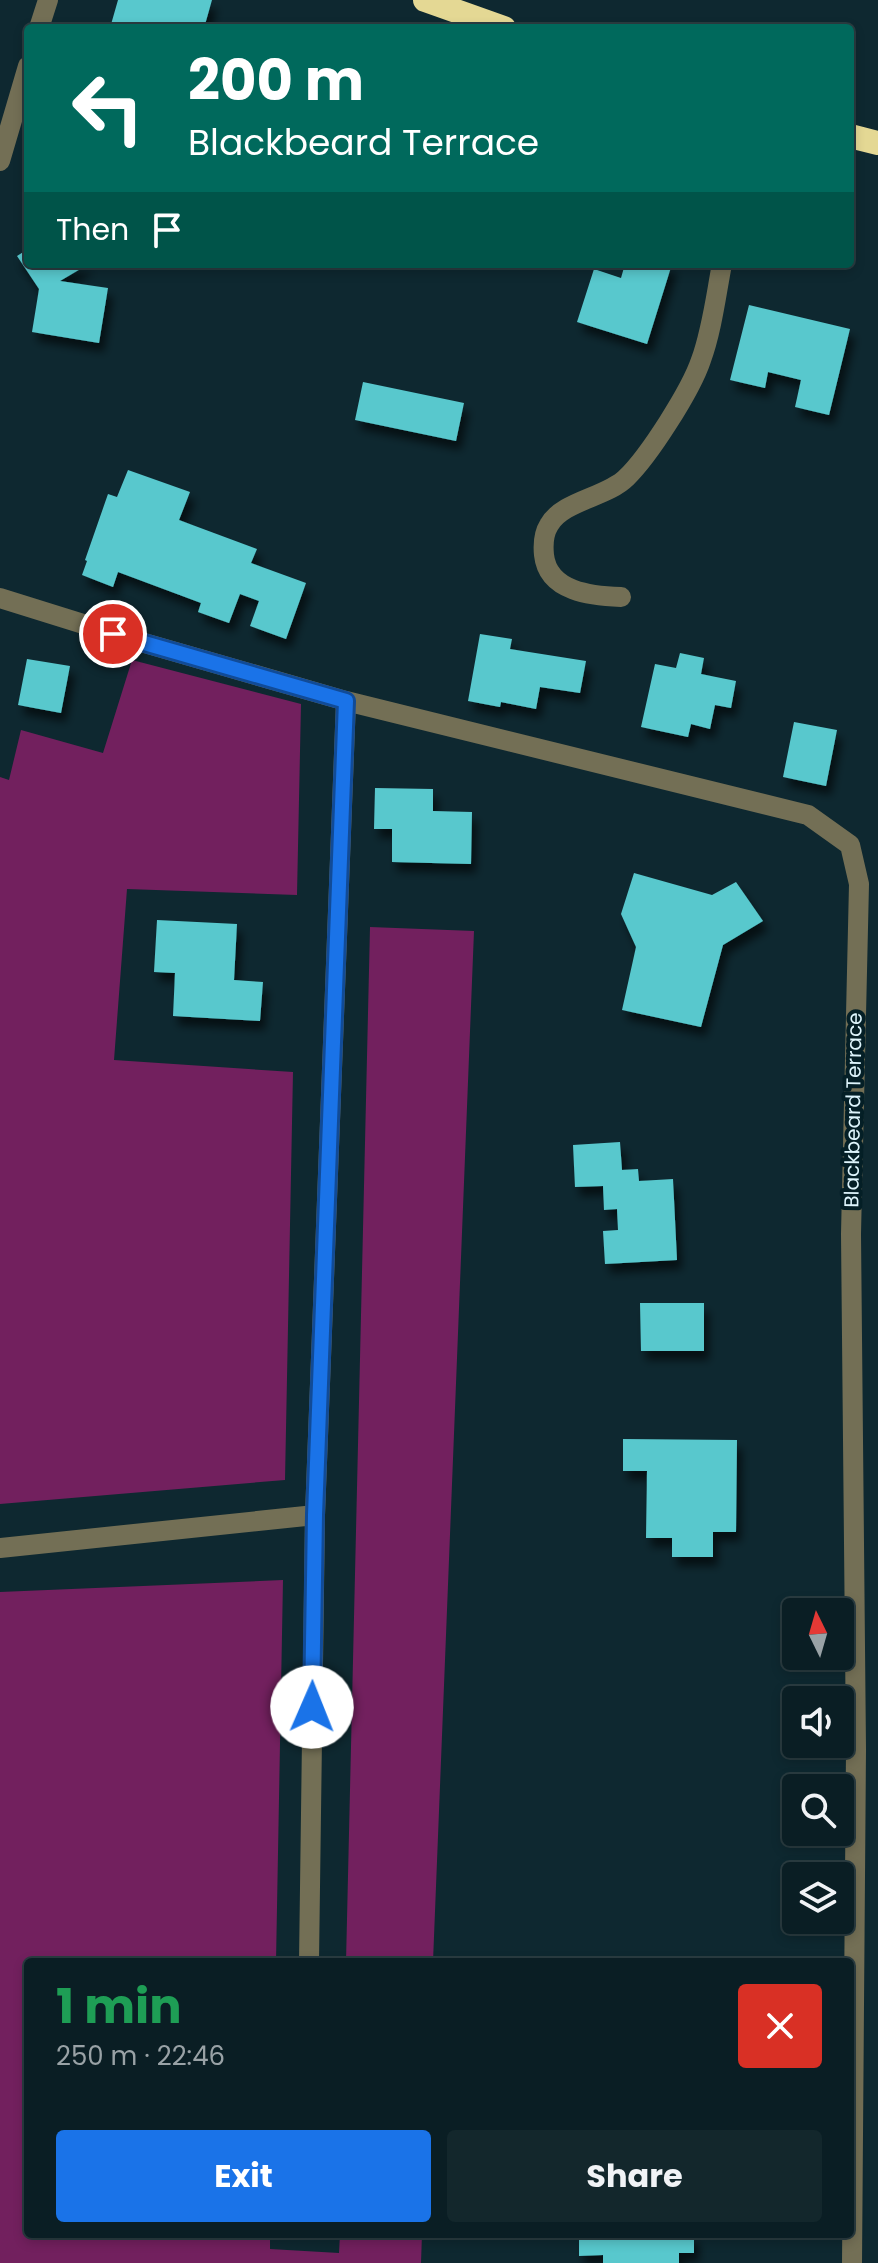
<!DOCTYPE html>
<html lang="en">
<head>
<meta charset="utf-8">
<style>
	body { margin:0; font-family:Poppins,sans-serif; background:#13272c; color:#f1f3f6; height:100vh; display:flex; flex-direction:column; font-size:30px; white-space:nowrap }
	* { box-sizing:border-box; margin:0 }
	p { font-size:26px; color:#99a2a6 }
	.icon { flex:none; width:44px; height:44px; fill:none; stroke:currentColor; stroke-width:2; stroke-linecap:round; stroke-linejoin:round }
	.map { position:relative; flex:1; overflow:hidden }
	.drawer { position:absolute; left:24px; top:1958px; width:830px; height:280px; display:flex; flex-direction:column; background:#0a1e24; border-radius:8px; box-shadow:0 4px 12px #0003,0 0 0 2px #2a3c41 }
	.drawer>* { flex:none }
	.guide { position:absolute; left:24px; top:24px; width:830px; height:244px; border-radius:8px; box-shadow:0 4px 12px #0003,0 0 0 2px #2a3c41; background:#00695c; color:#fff; overflow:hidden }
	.needle { width:52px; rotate:355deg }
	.fabs { position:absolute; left:782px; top:1598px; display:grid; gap:16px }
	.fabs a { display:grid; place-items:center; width:72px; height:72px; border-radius:8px; background:#0a1e24; box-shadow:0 4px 12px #0003,0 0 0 2px #2a3c41; font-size:40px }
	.pin { position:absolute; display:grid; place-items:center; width:68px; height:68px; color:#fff; margin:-34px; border:4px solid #fff; border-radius:50%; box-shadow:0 2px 8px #0007 }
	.me { position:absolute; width:88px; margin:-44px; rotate:1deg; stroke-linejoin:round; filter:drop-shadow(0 0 6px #0008) }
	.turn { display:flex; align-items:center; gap:28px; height:168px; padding:0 32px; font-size:36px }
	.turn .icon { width:104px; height:104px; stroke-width:2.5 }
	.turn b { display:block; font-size:56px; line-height:68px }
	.then { display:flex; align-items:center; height:76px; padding:0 32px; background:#0003; gap:16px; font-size:30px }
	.round { display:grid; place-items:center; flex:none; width:84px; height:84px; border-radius:8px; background:#13272c }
	.headline { display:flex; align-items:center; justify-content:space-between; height:136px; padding:0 32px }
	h1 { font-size:48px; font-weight:700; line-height:60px; color:#1e9e55 }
	.action { display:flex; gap:16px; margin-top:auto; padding:16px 32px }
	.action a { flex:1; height:92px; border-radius:8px; background:#1a73e8; color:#fff; font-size:32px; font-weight:700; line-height:92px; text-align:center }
	.action a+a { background:#13272c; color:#f1f3f6 }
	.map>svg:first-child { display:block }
</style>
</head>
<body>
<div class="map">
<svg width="878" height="2263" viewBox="0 0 878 2263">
	<defs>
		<filter id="shadow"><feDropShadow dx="5" dy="9" stdDeviation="4" flood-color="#0009"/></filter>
	</defs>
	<rect width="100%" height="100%" fill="#0e2830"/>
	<path fill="#72205e" d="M132 660 301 704 297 895 127 889 114 1060 293 1072 285 1480 0 1504V777L9 780 21 730 103 753Z
		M370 927 474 931 433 1962H346Z
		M283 1580 276 1962H28V2234H270V2249L339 2253 340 2234H422L421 2263H0V1592Z"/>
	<path fill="#59c8cd" filter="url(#shadow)" d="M118 0H212L204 28H110Z
		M28 249V264H89L60 281 108 288 99 343 32 332 39 289 17 256Z
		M625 264H672L647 344 577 322 594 269 621 278Z
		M749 305 850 329 829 415 795 407 801 380 768 372 765 388 730 380Z
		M363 382 464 403 456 441 355 420Z
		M128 470 190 492 179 520 257 549 251 563 306 583 286 639 250 626 259 601 240 594 229 623 198 612 201 603 118 572 113 587 82 575 87 561 85 560 108 494 117 497Z
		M480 634 512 639 510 649 586 661 580 693 540 687 536 709 501 702 500 707 468 701Z
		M680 653 704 658 701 674 736 681 731 708 715 705 710 729 691 724 688 737 641 727 655 664 676 668Z
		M27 659 70 666 61 713 18 705Z
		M794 722 837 730 826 786 783 777Z
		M375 788 433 789V811L472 812 471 864 392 862V829H374Z
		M634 873 712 895 736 882 763 921 723 945 701 1027 622 1010 636 947 621 914Z
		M157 920 237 924 234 980 263 982 260 1021 173 1016 175 973 154 972Z
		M620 1142 622 1170 638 1169 639 1181 673 1179 677 1260 605 1264 603 1231 618 1230 617 1209 604 1210 603 1186 575 1187 573 1145Z
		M640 1303H704V1351H641Z
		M623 1439 737 1440 736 1532H713V1557H672V1538H646L647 1471H623Z
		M579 2234H694V2253H679V2263H603V2255L579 2256Z"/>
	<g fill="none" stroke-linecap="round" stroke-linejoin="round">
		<path stroke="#736f55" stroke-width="20" d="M39 28 48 0
			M0 161 28 66
			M621 597C592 596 548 592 544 555 543 545 544 533 549 525 562 501 607 497 626 478 649 456 691 390 701 360 712 330 716 295 722 264
			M0 598 141 642 346 701 808 815 850 845 859 884 851 1234 856 1749 852 2263
			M0 1548 315 1515
			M309 1962 315 1515 346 701"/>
		<path stroke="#e4d894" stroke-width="24" d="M425 0 504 28
			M850 136 878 143"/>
	</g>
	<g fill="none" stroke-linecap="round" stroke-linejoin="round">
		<g stroke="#114b97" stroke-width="20">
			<path id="route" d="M113 634 346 701 315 1515 312 1707"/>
		</g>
		<use href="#route" stroke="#1a73e8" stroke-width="14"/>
	</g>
	<g text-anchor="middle" stroke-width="8" stroke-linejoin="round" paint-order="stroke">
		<g font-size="20" fill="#def5fc" stroke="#041f26">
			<text transform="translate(853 1110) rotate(-89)" y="7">Blackbeard Terrace</text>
		</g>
	</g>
</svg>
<div class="fabs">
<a><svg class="needle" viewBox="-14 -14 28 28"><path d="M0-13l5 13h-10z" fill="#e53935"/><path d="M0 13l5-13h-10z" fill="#99a2a6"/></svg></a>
<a><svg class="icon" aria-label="sound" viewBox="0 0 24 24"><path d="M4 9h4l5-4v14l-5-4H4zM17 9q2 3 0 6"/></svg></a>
<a><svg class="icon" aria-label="search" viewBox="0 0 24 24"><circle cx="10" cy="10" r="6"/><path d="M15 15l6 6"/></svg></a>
<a><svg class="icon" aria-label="layers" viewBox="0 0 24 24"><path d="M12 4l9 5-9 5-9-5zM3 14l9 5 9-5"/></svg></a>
</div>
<div class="pin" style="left:113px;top:634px;background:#d93025"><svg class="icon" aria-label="arrive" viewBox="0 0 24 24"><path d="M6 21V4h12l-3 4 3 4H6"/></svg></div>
<svg class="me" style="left:312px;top:1707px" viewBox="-20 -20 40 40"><circle r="19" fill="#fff"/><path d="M0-13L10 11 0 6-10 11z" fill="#1a73e8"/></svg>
<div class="guide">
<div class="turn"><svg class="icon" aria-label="left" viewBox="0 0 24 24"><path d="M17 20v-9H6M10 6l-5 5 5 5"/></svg><div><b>200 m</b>Blackbeard Terrace</div></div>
<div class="then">Then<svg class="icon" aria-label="arrive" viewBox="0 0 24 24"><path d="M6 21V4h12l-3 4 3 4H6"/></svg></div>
</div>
<section class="drawer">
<div class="headline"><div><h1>1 min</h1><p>250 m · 22:46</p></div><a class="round" style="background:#d93025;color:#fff"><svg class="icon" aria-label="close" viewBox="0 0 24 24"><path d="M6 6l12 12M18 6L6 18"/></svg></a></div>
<div class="action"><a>Exit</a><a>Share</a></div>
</section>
</div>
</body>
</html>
